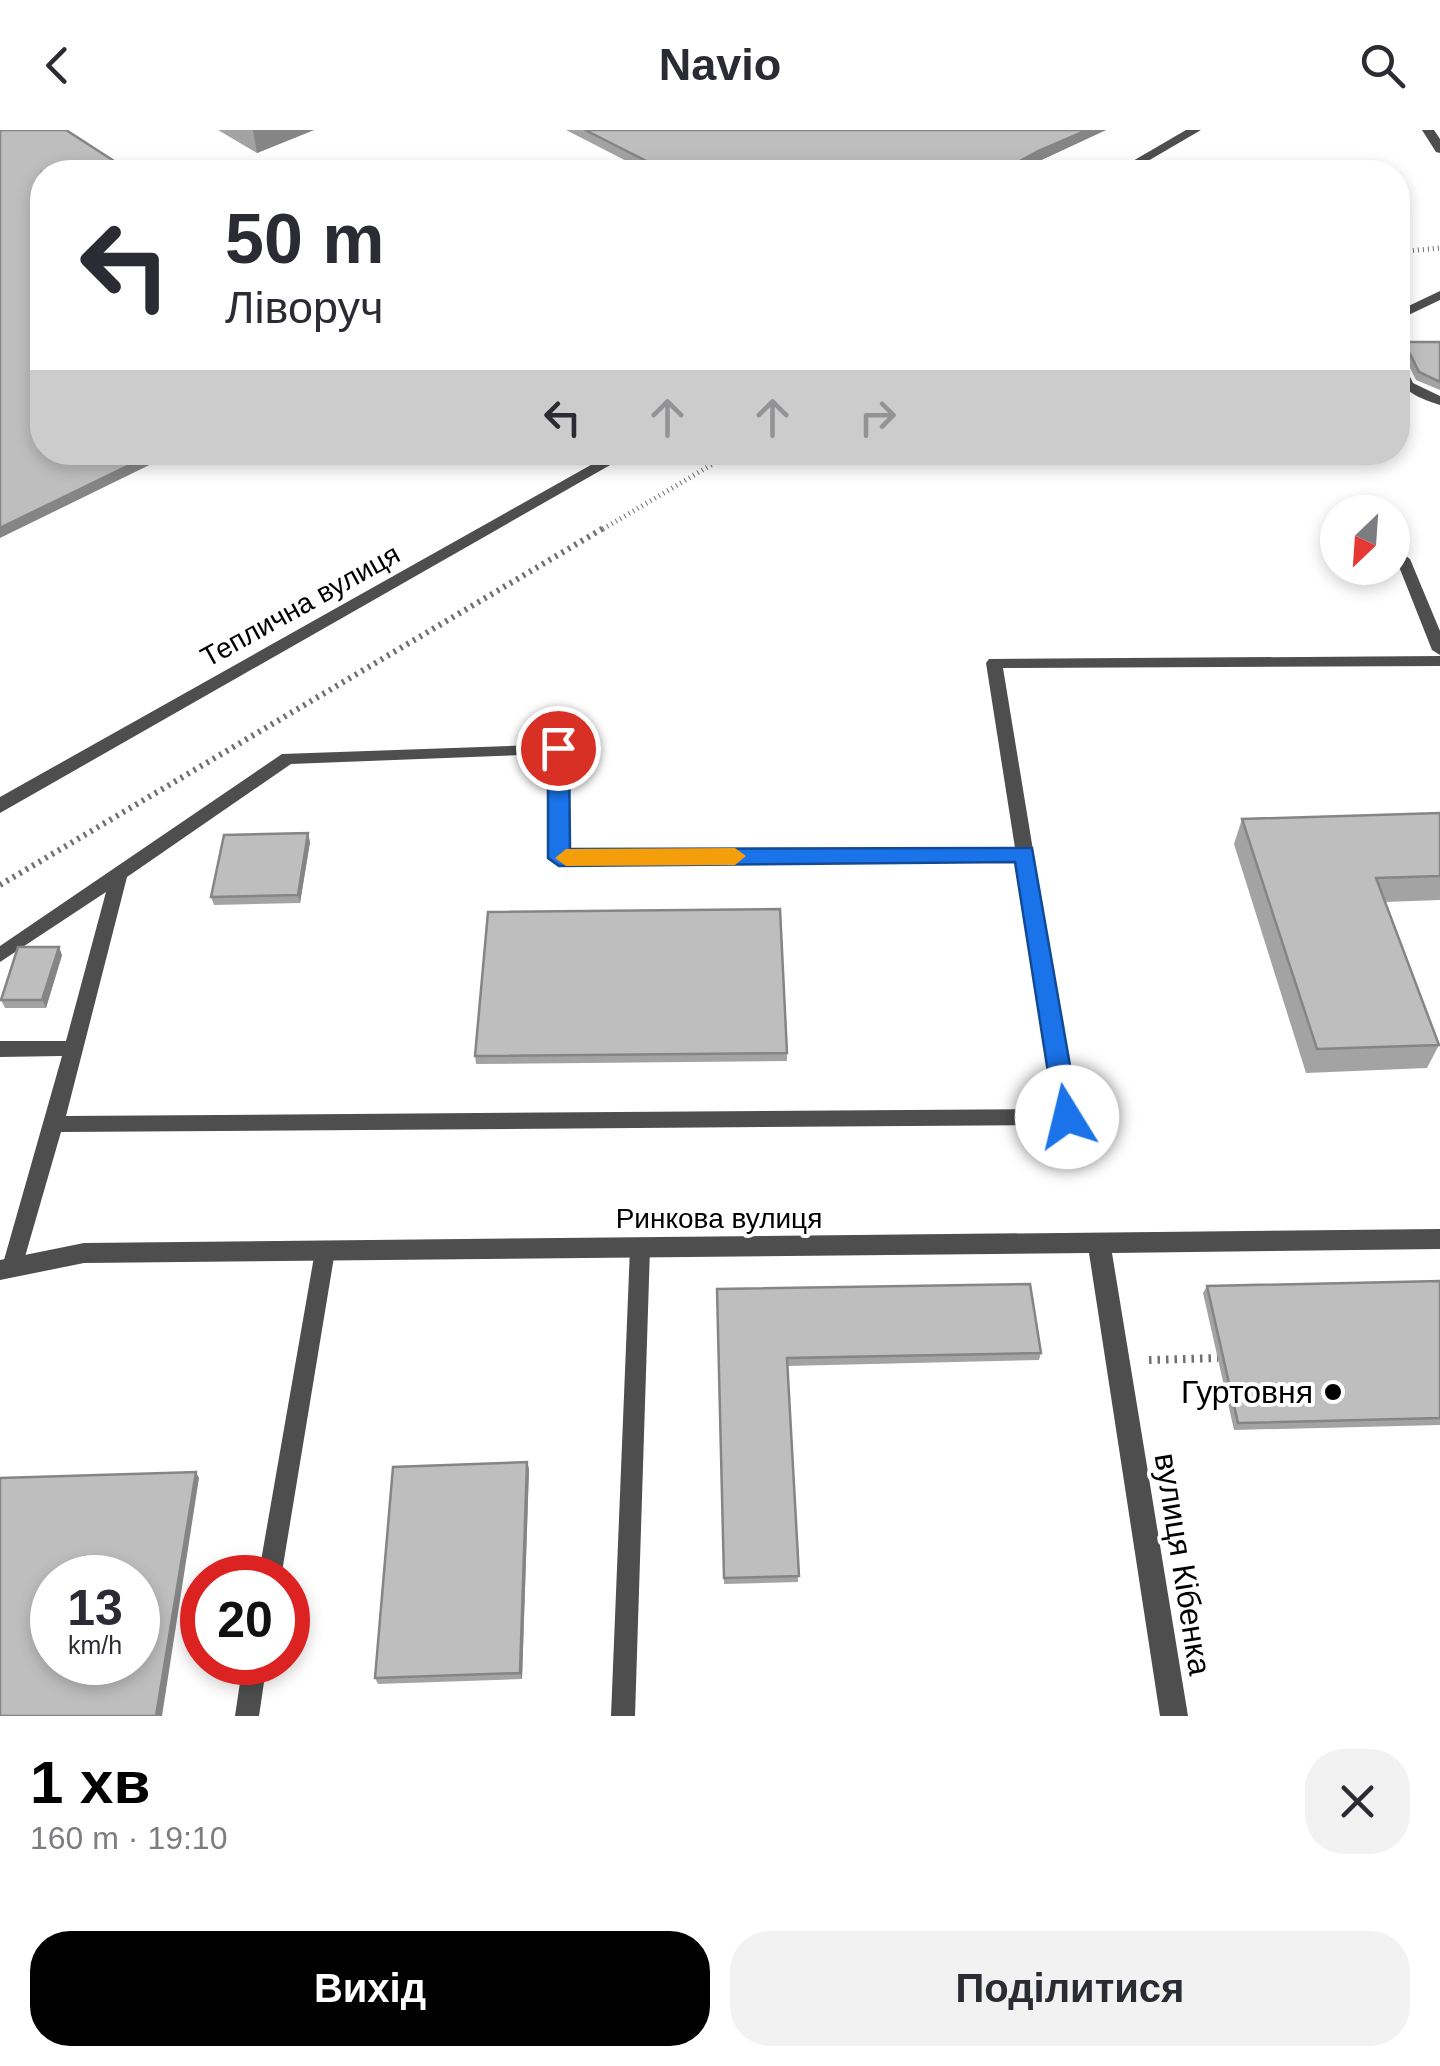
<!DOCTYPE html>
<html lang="uk">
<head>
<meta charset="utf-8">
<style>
	body { margin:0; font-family:Helvetica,sans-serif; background:#f2f2f3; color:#2b2b33; height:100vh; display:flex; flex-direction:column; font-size:38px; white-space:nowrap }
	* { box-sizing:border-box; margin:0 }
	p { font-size:32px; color:#7c7c81 }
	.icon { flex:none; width:55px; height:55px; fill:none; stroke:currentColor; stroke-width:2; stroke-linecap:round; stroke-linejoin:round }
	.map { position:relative; height:1586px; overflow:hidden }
	.panel { display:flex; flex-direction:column; background:#fff; flex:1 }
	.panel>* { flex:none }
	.top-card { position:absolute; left:30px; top:30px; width:1380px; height:305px; border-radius:40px; box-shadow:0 5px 15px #0003; background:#fff; color:#2b2b33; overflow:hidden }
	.needle { width:65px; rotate:205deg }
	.controls { position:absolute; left:1320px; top:365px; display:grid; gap:20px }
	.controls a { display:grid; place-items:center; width:90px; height:90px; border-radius:50%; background:#fff; box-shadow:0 5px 15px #0003; font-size:50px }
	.speed { position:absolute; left:30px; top:1425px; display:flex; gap:20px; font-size:50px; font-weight:700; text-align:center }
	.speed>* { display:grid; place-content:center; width:130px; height:130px; border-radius:50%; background:#fff; box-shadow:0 5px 15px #0003; line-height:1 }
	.speed small { font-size:25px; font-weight:400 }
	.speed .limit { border:15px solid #d22; background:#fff; color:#111 }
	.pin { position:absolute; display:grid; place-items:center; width:85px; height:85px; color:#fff; margin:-42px; border:5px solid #fff; border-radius:50%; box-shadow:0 2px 10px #0007 }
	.me { position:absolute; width:110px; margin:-55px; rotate:351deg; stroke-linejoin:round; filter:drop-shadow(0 0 8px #0008) }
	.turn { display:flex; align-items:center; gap:35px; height:210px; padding:0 30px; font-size:45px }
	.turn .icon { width:130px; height:130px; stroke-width:2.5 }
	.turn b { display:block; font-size:70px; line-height:85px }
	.lanes { display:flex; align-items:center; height:95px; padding:0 30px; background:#0003; justify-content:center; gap:50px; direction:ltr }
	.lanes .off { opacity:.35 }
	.round { display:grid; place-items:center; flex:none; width:105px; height:105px; border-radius:40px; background:#f2f2f3 }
	.overview { display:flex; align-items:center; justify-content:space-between; height:170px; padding:0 30px }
	h1 { font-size:60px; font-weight:800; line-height:75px; color:#000 }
	.cta { display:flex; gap:20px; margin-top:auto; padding:20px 30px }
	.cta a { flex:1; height:115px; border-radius:40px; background:#000; color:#fff; font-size:40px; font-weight:800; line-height:115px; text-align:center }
	.cta a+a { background:#f2f2f3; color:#2b2b33 }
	header { display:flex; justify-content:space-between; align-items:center; height:130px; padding:0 30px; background:#fff; font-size:45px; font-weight:800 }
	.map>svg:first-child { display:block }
</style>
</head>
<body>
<header><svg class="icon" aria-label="back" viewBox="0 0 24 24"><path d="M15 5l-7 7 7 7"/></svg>Navio<svg class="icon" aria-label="search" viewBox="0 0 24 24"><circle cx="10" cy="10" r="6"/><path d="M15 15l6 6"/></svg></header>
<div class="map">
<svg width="1440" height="1586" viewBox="0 0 1440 1586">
	<rect width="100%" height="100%" fill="#fff"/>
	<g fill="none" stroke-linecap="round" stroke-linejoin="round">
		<path stroke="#707070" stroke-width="5" stroke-dasharray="1 4" stroke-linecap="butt" d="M1398 122 1440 118
			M603 399 733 322"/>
		<path stroke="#707070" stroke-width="6" stroke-dasharray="2.5 5" stroke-linecap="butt" d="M0 755 607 396"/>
		<path stroke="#707070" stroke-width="8" stroke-dasharray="2.5 6" stroke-linecap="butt" d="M1149 1230 1218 1228"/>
		<path fill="#4e4e4e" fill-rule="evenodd" d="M1440 161V170L1398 190V181Z
			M1398 230 1404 234 1413 253 1440 266V275C1414 266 1396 260 1398 230Z
			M1403 424 1410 429 1440 501V525L1432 520 1396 429Z
			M1440 526V536L1003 538 1077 987 1074 993 1067 995 61 1002 22 1137 19 1143 12 1146 5 1143 2 1137 62 926 0 927V911H66L106 762 0 832V816L282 624 564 614 566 618 567 722 1015 718 986 533 989 529ZM550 624 551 728 559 734 1017 730 1056 979 66 986 127 747 291 634Z
			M640 1109 647 1112 650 1118 635 1586H611L630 1118 633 1112Z
			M325 1112 332 1115 335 1121 281 1448H258L315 1121 318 1115Z
			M243 1532H267L259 1586H235Z"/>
		<path fill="#4e4e4e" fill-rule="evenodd" d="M1440 1099V1119L1112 1123 1188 1586H1160L1089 1123 84 1133 0 1150V1130L84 1113Z"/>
		<path fill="#4e4e4e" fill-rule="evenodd" d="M1186 0H1201L1129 42H1114Z
			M1422 0H1434L1440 9V23L1436 22Z
			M614 322H633L0 683V667Z"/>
	</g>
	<path fill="#a3a3a3" d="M218 0H314L257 23Z
		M566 0H1106L1037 32 646 41Z
		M1398 212H1440V260L1416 250 1407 232 1398 227Z
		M1398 233 1407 252 1404 261H1398Z
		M1440 683V770L1385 772 1439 915 1427 938 1306 943 1234 714 1242 689Z
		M310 712 300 773 214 775 211 767Z
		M62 825 46 878H5L1 870Z
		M787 923V931L476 934 475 926Z
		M1440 1151V1295L1234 1300 1203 1163 1207 1156Z
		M717 1159 1041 1223 1039 1230 787 1236 798 1452 724 1454Z
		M527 1332 529 1339 522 1549 378 1554 375 1548Z"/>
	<path fill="#858585" d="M253 0H314L257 23Z
		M1087 0H1106L1037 32 1018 42H1000L1038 21Z
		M156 322H176L0 408V398Z
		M308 703 310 712 300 773 298 765Z
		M59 817 62 825 46 878 42 870Z
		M527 1332 529 1339 522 1549 520 1543Z
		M196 1342 199 1348 162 1586H156Z"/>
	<path fill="#bebebe" stroke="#858585" stroke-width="2.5" fill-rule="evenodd" d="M0 0H66L131 42H42V322H156L0 398Z
		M585 0H1087L1038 21 1000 42H643L656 36Z
		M1398 212H1440V252L1419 242 1410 224 1400 218 1398 232Z
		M1398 233 1407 252H1398Z
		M1440 683V746L1376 748 1439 915 1317 919 1242 689Z
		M308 703 298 765 211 767 224 705Z
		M780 779 787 923 475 926 488 782Z
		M18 817H59L42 870H1Z
		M1440 1151V1288L1238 1293 1207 1156Z
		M1030 1154 1041 1223 787 1228 799 1446 724 1448 717 1159Z
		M527 1332 520 1543 375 1548 393 1337Z
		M196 1342 156 1586H0V1348ZM52 1448H138V1532H52Z"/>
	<path fill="#1a73e8" stroke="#114b97" stroke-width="2.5" d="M558 610 569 618 570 719 1032 718 1079 987 1076 995 1067 998 1058 995 1055 987 1015 732 559 736 548 728V618Z"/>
	<path fill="#f59e0b" d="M735 718 746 726 735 735 566 736 555 728 566 719Z"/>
	<circle fill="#000" stroke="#fff" stroke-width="4" cx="1333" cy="1262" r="10"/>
	<g text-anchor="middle" stroke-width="8" stroke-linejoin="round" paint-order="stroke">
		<g font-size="28" fill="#000" stroke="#fff">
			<text transform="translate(300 475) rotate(-29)" y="10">Теплична вулиця</text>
			<text x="719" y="1098">Ринкова вулиця</text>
		</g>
		<g font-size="32" fill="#000" stroke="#fff" text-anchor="end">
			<text x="1313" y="1273">Гуртовня</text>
		</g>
		<g font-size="32" fill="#000" stroke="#fff">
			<text transform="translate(1183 1434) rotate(81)" y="11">вулиця Кібенка</text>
		</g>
	</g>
</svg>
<div class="controls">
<a><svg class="needle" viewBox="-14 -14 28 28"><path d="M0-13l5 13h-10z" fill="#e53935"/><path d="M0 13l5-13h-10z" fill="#7c7c81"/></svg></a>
</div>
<div class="speed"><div>13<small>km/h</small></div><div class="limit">20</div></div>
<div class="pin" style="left:558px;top:618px;background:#d93025"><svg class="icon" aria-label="arrive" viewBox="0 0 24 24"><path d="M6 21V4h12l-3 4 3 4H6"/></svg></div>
<svg class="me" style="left:1067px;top:987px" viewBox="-20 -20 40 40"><circle r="19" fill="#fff"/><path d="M0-13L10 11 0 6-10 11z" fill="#1a73e8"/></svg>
<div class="top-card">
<div class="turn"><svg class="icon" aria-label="left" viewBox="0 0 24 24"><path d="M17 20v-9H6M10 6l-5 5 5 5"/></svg><div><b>50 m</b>Ліворуч</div></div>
<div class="lanes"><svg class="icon" aria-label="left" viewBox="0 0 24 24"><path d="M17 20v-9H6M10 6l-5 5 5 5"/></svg><svg class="icon off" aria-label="ahead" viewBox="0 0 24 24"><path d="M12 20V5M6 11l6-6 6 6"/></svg><svg class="icon off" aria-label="ahead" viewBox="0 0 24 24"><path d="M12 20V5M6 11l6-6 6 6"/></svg><svg class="icon off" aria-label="right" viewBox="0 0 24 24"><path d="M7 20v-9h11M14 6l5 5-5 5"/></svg></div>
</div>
</div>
<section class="panel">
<div class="overview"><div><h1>1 хв</h1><p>160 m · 19:10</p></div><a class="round"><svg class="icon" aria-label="close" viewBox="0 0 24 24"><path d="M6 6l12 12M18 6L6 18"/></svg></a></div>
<div class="cta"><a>Вихід</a><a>Поділитися</a></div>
</section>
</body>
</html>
